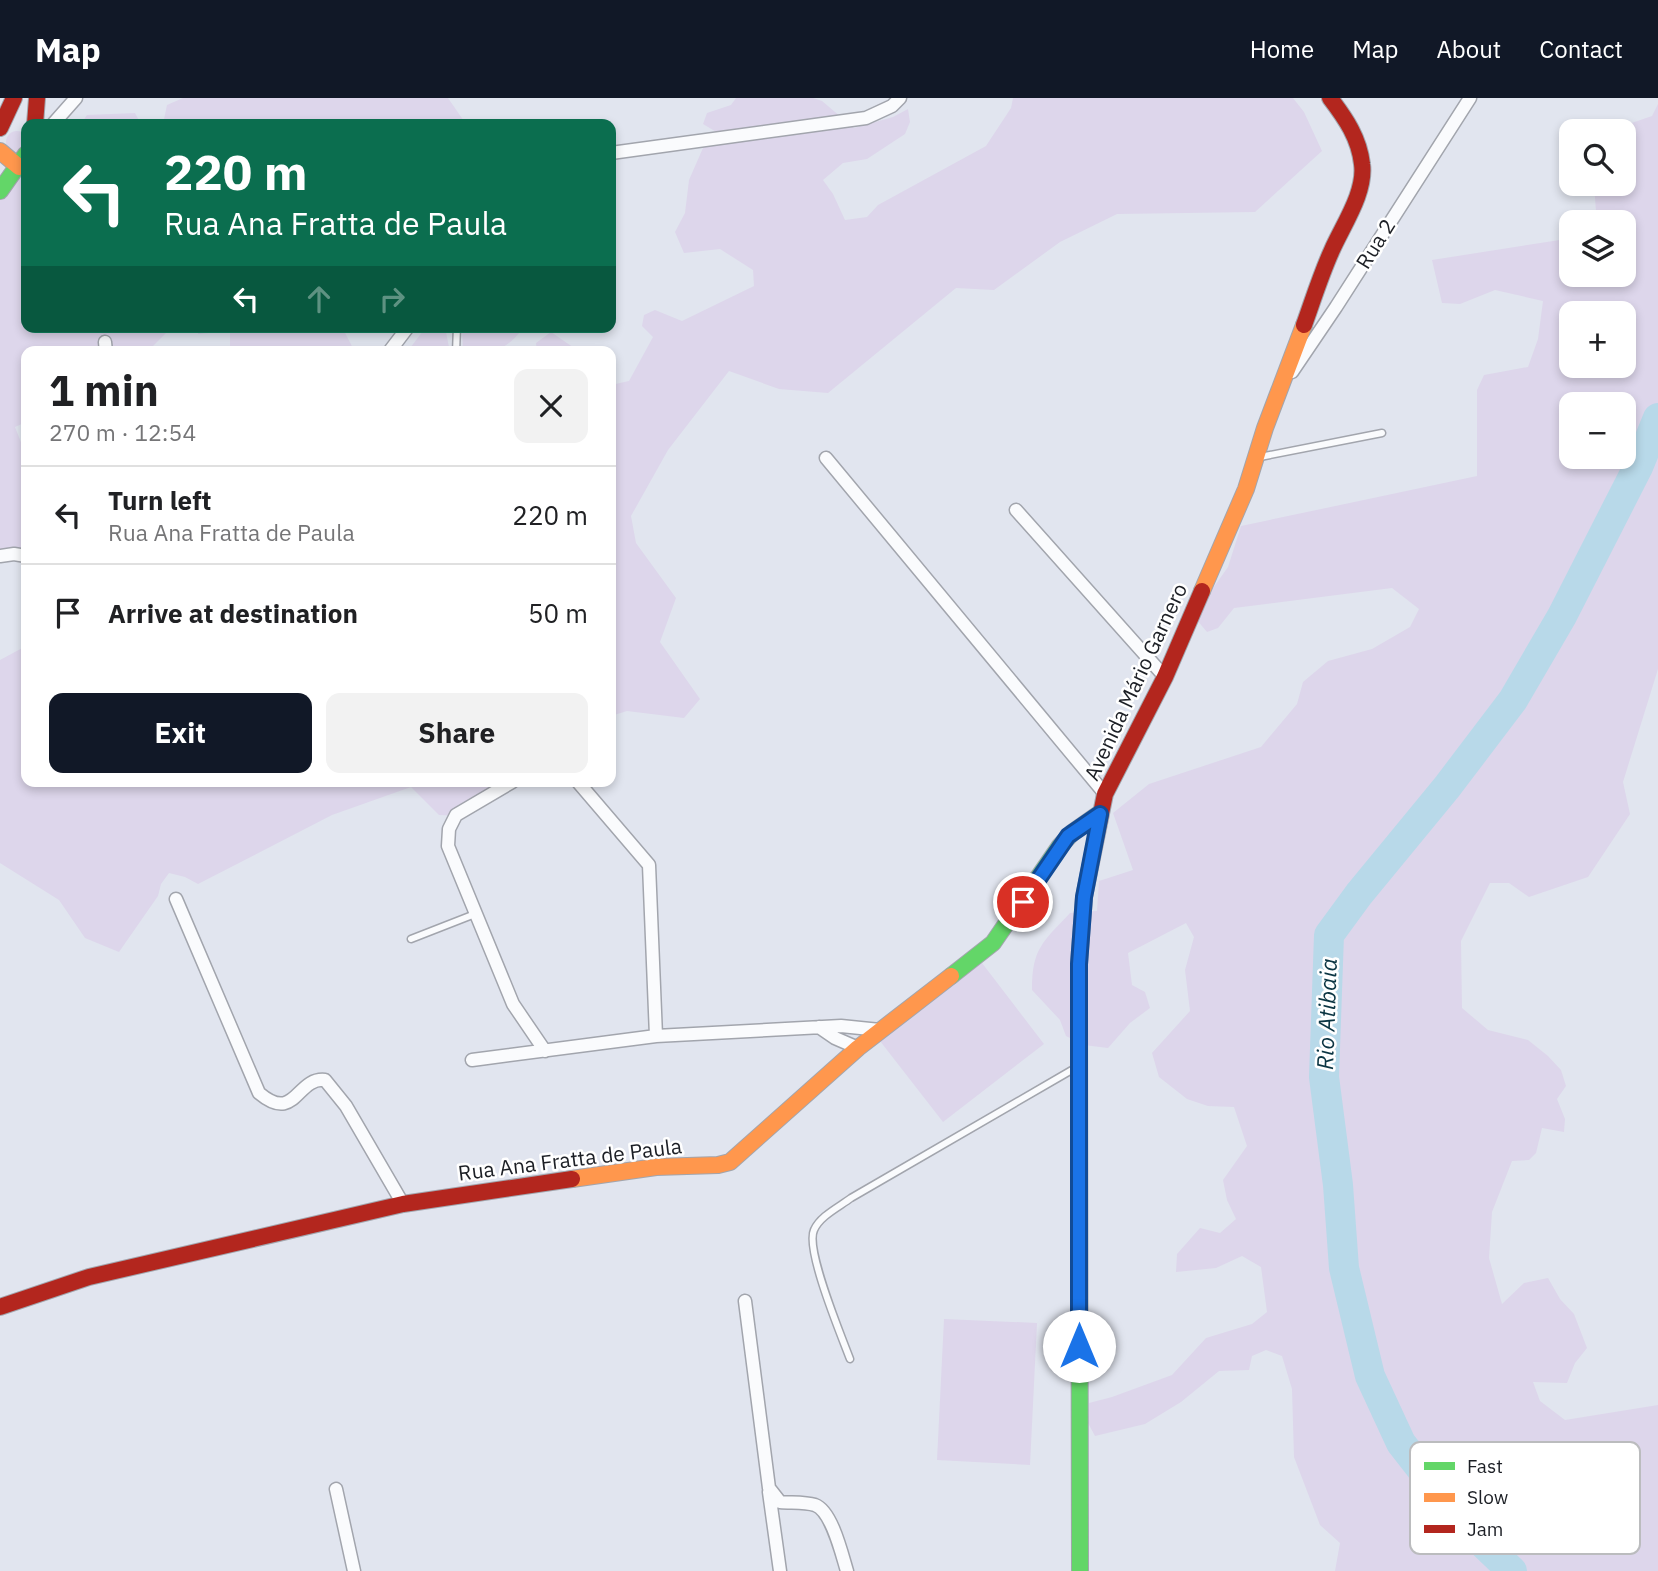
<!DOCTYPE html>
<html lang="en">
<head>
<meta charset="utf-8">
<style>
	body { margin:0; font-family:"IBM Plex Sans",sans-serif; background:#f2f2f2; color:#202124; height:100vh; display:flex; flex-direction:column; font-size:26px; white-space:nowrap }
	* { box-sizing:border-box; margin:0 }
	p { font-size:23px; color:#757577 }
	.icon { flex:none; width:38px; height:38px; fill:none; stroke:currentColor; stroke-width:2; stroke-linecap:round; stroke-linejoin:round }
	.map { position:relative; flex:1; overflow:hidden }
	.sheet { position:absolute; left:21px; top:248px; width:595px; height:441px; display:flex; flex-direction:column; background:#fff; border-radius:14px; box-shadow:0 4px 10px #0003 }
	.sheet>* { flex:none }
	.banner { position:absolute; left:21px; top:21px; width:595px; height:214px; border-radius:14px; box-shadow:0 4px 10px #0003; background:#0b6e4f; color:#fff; overflow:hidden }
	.controls { position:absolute; left:1559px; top:21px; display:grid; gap:14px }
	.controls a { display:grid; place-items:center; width:77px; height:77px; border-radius:14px; background:#fff; box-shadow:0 4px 10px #0003; font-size:35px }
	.pin { position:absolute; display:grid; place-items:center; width:60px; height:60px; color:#fff; margin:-30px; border:4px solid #fff; border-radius:50%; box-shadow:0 2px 7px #0007 }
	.me { position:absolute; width:77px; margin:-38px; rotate:0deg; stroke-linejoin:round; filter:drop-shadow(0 0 5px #0008) }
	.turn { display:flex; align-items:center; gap:24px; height:147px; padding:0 28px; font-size:32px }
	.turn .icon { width:91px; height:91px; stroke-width:2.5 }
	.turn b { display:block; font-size:49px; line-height:60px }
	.lanes { display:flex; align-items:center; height:66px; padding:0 28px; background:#0003; justify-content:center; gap:35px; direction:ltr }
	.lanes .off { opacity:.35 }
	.round { display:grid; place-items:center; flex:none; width:74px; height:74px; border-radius:14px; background:#f2f2f2 }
	.headline { display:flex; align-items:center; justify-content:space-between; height:119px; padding:0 28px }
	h1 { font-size:42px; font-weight:700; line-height:52px }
	.button { display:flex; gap:14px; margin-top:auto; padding:14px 28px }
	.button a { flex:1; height:80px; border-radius:14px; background:#111827; color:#fff; font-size:28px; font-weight:700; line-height:80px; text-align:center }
	.button a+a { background:#f2f2f2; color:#202124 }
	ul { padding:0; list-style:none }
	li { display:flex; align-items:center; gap:21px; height:98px; padding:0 28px; border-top:2px solid #e0e0e0 }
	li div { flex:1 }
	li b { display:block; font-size:26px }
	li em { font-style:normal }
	header { display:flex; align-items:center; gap:42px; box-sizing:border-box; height:98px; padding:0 35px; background:#111827; color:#fff }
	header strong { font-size:33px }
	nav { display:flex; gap:38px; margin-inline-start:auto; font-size:24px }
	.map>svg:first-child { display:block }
</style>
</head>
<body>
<header>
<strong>Map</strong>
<nav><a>Home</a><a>Map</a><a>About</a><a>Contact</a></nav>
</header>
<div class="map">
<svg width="1658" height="1473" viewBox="0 0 1658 1473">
	<rect width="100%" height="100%" fill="#e1e5ef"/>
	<path fill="#ddd6eb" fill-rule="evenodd" d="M183 0H448L466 26H163L167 7Z
		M736 0H813L822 3 854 30 893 19 908 11 910 24 905 36 867 61 843 65 823 82 833 96 845 122 867 119 878 107 986 48 1011 10 1013 0H1293L1304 14 1322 53 1255 114 1117 116 1060 144 994 192 956 190 828 295 779 291 729 273 668 352 631 418 636 445 676 500 660 544 700 601 684 620 627 613 611 618V287L629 283 653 239 642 228 644 217 655 212 682 223 754 188 753 172 720 151 684 155 675 134 685 115 689 82 703 50 718 35 703 26 707 15 731 7Z
		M1658 6V571L1623 684 1630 716 1588 779 1529 799 1509 785H1490L1461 843 1462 910 1488 932 1528 942 1548 958 1561 972 1566 988 1557 1001 1565 1021 1564 1034 1542 1030 1536 1055 1529 1062 1512 1063 1492 1114 1489 1160 1502 1206 1524 1185 1548 1180 1560 1201 1574 1216 1587 1250 1575 1265 1567 1285 1533 1284 1540 1303 1565 1322 1658 1307V1473H1335L1340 1445 1320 1427 1294 1359 1292 1291 1282 1258 1266 1252 1252 1258 1249 1272 1219 1273 1181 1304 1145 1326 1095 1338 1088 1325 1089 1305 1112 1299 1172 1277 1206 1240 1252 1226 1267 1214 1261 1169 1242 1158 1216 1170 1176 1174 1177 1156 1200 1130 1220 1135 1236 1121 1227 1102 1223 1082 1247 1048 1234 1009 1208 1008 1187 1001 1159 979 1152 955 1190 913 1185 872 1194 839 1186 825 1128 855 1132 887 1145 894 1150 910 1130 925 1108 950 1084 947 1066 938 1060 922 1032 892C1032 850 1043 844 1070 815L1097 813 1099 783 1133 772 1113 715 1149 686 1261 649 1297 606 1303 584 1328 563 1372 551 1410 529 1419 511 1392 490 1234 510 1218 530 1207 534 1196 521 1211 493 1228 469 1241 428 1477 378V292L1484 277 1528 269 1538 241 1543 203 1495 192 1460 206 1442 205 1432 162 1566 141 1571 136 1572 177H1624V124H1584L1596 113 1594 86H1624V33H1578L1583 29 1617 30 1652 18ZM1572 215H1624V268H1572ZM1572 306H1624V359H1572Z
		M135 15 141 26H81L87 17Z
		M6 44a11 11 0 1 1 22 0a11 11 0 1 1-22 0Z
		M26 56V229H172L147 254H26V324L15 329 26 357V452L12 449 0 454V91Z
		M199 229H342L355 254H230V233L198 236Z
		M426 229H445L450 254H407Z
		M462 229H524C504 255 494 254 463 254Z
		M551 234 580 254H537L536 245Z
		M26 548V684H525L465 718 439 717 411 689 332 717 198 786 185 779 169 775 161 786 158 798 119 854 85 840 59 802 0 765V562Z
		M982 865 1044 946 943 1024 880 943Z
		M944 1221 1037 1225 1030 1367 937 1362Z"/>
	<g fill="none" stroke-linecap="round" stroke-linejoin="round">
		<path stroke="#b8d9e9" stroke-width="30" d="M1512 1473 1469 1432 1401 1345 1370 1278 1344 1170 1338 1087 1324 979 1329 837 1359 796 1447 689 1513 602 1562 518 1638 369 1658 320"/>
		<g stroke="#a2a5ad" stroke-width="9">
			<path id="lane" d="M456 254 457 229
				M1260 359 1382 335
				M411 841 475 816
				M850 1261C841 1237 805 1151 814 1132 820 1118 839 1109 851 1100L1077 969"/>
		</g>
		<g stroke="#a2a5ad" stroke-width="15">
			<path id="street" d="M53 26 76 0
				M611 55 866 20 892 8 900 0
				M105 244 106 254
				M389 254 408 229
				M1292 274 1336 209 1470 0
				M826 360 1105 696
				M1016 412 1165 579
				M0 458 14 456 26 458
				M512 684 456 717 449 731 448 748 513 906 545 953
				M578 684 649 767 656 938 841 928 880 932
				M176 801 259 995C296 1026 296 979 325 982L346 1008 403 1106
				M819 929 835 940 858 950
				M472 962 656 938
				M745 1203 769 1390 780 1404C791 1405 805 1404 815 1407 832 1413 842 1457 847 1473
				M336 1391 354 1473
				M769 1394 780 1473"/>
		</g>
		<g stroke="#a2a5ad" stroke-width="18">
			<path id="fast" d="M0 93 26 56
				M951 878 993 845 1059 749 1073 734 1100 715
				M1079 907 1080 1473"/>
		</g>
		<g stroke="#a2a5ad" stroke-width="18">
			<path id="slow" d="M0 53 19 69
				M1202 493 1246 391 1265 330 1304 227
				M572 1081 656 1069 718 1067 730 1064 858 950 951 878"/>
		</g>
		<g stroke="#a2a5ad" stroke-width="18">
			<path id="jam" d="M35 26 37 0
				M0 30 14 0
				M1304 227C1313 202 1321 176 1332 152 1343 127 1366 94 1362 66 1359 40 1346 21 1330 0
				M1079 907V866L1084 799 1105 696 1165 579 1202 493
				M0 1209 89 1179 403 1106 572 1081"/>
		</g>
		<use href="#lane" stroke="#fafbfd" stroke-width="6"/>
		<use href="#street" stroke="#fafbfd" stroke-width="12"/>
		<use href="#fast" stroke="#63d668" stroke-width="16"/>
		<use href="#slow" stroke="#ff974d" stroke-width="16"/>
		<use href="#jam" stroke="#b3261e" stroke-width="16"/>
	</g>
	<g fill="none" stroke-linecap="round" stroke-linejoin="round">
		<g stroke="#114b97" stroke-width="18">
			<path id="route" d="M1023 804 1068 738 1100 716 1084 799 1079 866V1248"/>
		</g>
		<use href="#route" stroke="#1a73e8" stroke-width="12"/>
	</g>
	<g text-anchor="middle" stroke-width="5" stroke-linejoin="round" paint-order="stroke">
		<g font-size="21" fill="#1c1f25" stroke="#fff">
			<text transform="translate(1376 146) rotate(-58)" y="7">Rua 2</text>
			<text transform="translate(1136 584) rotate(-65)" y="7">Avenida Mário Garnero</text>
			<text transform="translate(570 1062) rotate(-7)" y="7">Rua Ana Fratta de Paula</text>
		</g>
		<g font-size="23" font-style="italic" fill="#0b3543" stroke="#fff">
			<text transform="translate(1327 916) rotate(-88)" y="8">Rio Atibaia</text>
		</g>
	</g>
	<rect x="1410" y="1344" width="230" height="112" rx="10" fill="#fff" stroke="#bbbcbe" stroke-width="2"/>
	<rect x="1424" y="1364" width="31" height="8" fill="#63d668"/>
	<rect x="1424" y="1395" width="31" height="9" fill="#ff974d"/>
	<rect x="1424" y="1427" width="31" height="8" fill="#b3261e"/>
	<g font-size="19" fill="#1c1f25">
		<text x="1467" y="1375">Fast</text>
		<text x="1467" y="1406">Slow</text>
		<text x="1467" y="1438">Jam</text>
	</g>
</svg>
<div class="controls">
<a><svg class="icon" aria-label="search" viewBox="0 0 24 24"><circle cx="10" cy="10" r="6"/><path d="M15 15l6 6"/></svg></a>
<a><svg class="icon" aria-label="layers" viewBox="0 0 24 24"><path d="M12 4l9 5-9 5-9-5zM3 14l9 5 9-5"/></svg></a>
<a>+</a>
<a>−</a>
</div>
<div class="pin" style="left:1023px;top:804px;background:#d93025"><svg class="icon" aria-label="arrive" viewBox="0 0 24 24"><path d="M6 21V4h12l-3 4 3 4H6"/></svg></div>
<svg class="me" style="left:1079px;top:1248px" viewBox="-20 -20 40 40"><circle r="19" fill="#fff"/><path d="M0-13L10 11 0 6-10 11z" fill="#1a73e8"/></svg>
<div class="banner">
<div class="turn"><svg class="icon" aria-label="left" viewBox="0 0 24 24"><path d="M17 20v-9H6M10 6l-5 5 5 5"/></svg><div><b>220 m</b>Rua Ana Fratta de Paula</div></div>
<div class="lanes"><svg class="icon" aria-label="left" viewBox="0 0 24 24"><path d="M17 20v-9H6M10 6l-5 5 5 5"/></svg><svg class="icon off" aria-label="ahead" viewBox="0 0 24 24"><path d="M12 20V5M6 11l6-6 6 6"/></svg><svg class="icon off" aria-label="right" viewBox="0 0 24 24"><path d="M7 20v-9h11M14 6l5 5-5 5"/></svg></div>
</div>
<section class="sheet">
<div class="headline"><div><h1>1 min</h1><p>270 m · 12:54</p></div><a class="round"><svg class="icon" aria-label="close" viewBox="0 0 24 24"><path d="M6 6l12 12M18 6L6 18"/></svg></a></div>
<ul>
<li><svg class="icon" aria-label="left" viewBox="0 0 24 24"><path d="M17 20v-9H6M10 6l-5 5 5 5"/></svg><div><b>Turn left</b><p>Rua Ana Fratta de Paula</p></div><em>220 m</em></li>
<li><svg class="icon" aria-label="arrive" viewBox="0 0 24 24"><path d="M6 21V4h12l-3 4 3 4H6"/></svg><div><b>Arrive at destination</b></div><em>50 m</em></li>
</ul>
<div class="button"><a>Exit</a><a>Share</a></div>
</section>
</div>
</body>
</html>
